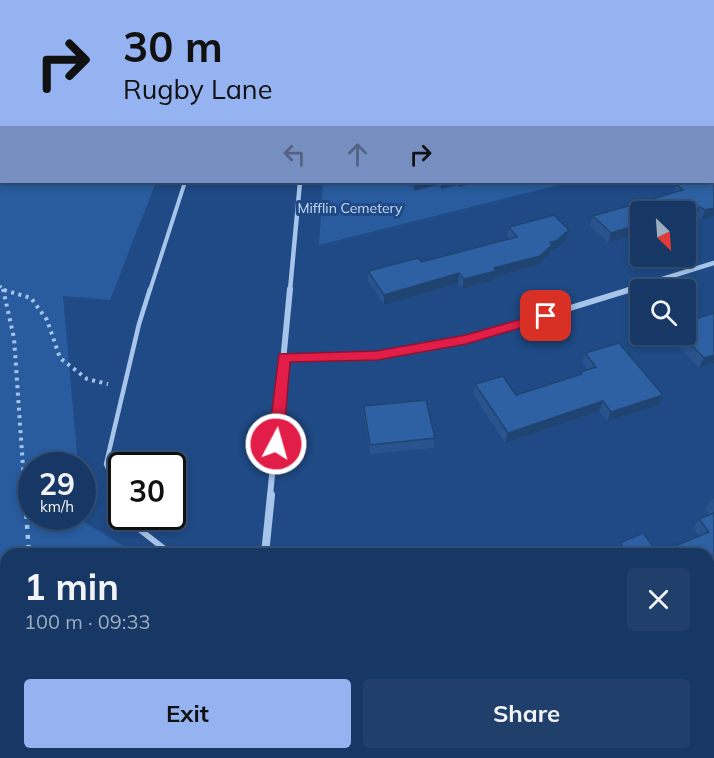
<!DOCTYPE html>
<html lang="en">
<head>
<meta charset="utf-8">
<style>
	body { margin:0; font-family:Mulish,sans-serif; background:#203f6a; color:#f1f3f6; height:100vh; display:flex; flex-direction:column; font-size:22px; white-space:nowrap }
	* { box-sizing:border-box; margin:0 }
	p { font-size:20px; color:#9eacbf }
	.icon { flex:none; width:33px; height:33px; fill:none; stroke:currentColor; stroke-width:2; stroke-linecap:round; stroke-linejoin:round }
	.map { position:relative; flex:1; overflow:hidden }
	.side { position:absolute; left:0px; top:548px; width:714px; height:212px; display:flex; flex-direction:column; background:#173864; border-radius:18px 18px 0 0; box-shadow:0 3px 9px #0003,0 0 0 2px #365278 }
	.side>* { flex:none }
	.banner { position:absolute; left:0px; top:0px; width:714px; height:183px; box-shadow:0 3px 9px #0003,0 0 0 2px #365278; background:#95b2f1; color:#111; overflow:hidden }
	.needle { width:39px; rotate:155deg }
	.fabs { position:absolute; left:630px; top:201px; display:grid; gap:12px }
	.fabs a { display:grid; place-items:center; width:66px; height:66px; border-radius:6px; background:#173864; box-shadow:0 3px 9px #0003,0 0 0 2px #365278; font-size:30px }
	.speed { position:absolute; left:18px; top:452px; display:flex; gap:12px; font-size:30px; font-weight:700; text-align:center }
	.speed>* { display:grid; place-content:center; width:78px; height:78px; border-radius:50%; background:#173864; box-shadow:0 3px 9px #0003,0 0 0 2px #365278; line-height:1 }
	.speed small { font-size:15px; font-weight:400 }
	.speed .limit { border:3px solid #111; border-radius:9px; background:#fff; color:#111 }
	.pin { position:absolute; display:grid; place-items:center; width:51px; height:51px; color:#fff; margin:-26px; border-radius:12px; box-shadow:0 3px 9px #0006 }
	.me { position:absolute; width:66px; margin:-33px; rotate:6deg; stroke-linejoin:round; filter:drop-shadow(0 0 4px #0008) }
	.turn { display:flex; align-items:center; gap:21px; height:126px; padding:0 24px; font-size:27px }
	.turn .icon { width:78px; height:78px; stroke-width:2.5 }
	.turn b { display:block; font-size:42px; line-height:51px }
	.lanes { display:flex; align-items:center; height:57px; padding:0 24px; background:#0003; justify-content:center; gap:30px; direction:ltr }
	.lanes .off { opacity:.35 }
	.round { display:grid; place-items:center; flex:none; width:63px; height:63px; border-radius:6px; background:#203f6a }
	.head { display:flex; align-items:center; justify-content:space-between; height:102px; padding:0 24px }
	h1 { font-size:36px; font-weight:700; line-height:45px }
	.button { display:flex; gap:12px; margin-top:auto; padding:12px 24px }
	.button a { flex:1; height:69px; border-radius:6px; background:#95b2f1; color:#111; font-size:24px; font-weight:700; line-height:69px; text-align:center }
	.button a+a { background:#203f6a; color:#f1f3f6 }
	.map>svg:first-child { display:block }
</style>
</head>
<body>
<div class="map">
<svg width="714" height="758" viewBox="0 0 714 758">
	<rect width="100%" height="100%" fill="#1f4a85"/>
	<path fill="#285c9e" d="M0 0H714L713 146 712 2H2V182H156L110 300 63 296 78 465H32V516H82L83 521 134 553 6 554V753H207L206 758H0Z
		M323 182H571L319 245Z"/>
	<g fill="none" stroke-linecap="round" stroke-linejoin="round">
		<path stroke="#a7c4ea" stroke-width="3" stroke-dasharray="2 4" stroke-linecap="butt" d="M0 286 5 290"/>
		<path stroke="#a7c4ea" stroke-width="4" stroke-dasharray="3 4.5" stroke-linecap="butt" d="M3 289 14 338 25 496
			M4 290 31 298 47 320 60 358 87 379 108 384"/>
		<path stroke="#a7c4ea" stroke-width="4.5" stroke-dasharray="4 6" stroke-linecap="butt" d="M25 495 29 554
			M86 753V758"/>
		<path stroke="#a7c4ea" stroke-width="3" d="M558 0 560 2
			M679 0 685 2
			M594 2 603 0"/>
		<path stroke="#a7c4ea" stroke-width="4" d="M150 290 185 182"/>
		<path stroke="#a7c4ea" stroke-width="4.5" d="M120 496 106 464 139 324 150 289"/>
		<path stroke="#a7c4ea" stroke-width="6" d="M119 495 122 502
			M127 516 130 522 171 554"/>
		<path stroke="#a7c4ea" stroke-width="4.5" d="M290 290 300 182
			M627 290 714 263"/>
		<path stroke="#a7c4ea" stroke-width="6" d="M284 357 377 356 466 340 632 289
			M270 496 290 289"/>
		<path stroke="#a7c4ea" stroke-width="8" d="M265 554 271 495
			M708 725 714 722
			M245 758 246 753
			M663 758 668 753"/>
	</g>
	<path fill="#28538c" d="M407 182H476L459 187 457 185 441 189 437 185 414 191Z
		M677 185 714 216 701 220 697 216 640 212V233L608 243 590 226 593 216 674 192Z
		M509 227 569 230 566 240 554 250 550 251V254L537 265 495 277 494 280 462 289 458 283 384 305 368 281V271L421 262 509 239 507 236Z
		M669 334H686L714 363 699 368 668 336Z
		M585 353 659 405 607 421 599 411 505 443 473 394 475 384 516 395 578 376 580 372 587 369 582 363Z
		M364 406 435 438 434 448 370 454 364 416Z
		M714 499V563L708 565V554H617L616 551 620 543 658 553 699 536 693 528 699 519 710 515 705 509 711 500Z"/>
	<path fill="#204472" d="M415 182H438L437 185 414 191Z
		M442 182H457V185L441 189Z
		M459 182H476L459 187Z
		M700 207 697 216 686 220V212Z
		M714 208V216L701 220 705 210Z
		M640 224V233L608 243 611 233Z
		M569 230 566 240 554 250 550 251V254L537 265 495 277 494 280 462 289 464 279 494 268 550 242Z
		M459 273 458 283 384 305V295Z
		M714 355V363L699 368 704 358Z
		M663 395 659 405 607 421 611 412Z
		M603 401 599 411 505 443 508 433Z
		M714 557V563L708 565V559Z"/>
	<path fill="#2e61a3" stroke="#204472" stroke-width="1.5" d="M714 175V208L705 210 700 207 684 212H640V224L611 233 593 216 683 190 677 185 690 182H712V176Z
		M554 215 569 230 556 241 550 242 552 245 540 256 494 268 496 271 464 279 459 273 384 295 368 271 418 258 421 262 517 237 509 227Z
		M714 313V355L704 358 681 334H686V322Z
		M619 343 663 395 611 412 603 401 508 433 475 384 503 376 516 395 582 374 580 372 596 367 585 353Z
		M426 400 435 438 370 445 364 406Z
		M714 513V557L708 559V554H628L620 543 643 533 658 553 709 532 699 519Z
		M708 588 712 593 708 595Z
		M434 753H500L510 758H432Z"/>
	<path fill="#e11d48" stroke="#92132f" stroke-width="1.5" d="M546 312 552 316 550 319 466 344 377 360 290 362 283 444 281 448H271L268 444 279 354 377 351 466 335Z"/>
	<g text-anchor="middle" stroke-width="6" stroke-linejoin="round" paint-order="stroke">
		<g font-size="14" fill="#cbdff7" stroke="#1f4a85">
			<text x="350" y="213">Mifflin Cemetery</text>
		</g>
	</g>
</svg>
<div class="fabs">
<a><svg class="needle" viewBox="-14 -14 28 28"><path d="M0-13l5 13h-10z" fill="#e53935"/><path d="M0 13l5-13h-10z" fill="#9eacbf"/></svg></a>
<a><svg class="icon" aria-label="search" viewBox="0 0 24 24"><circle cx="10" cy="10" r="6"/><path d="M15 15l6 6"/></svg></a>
</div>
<div class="speed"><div>29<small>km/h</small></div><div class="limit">30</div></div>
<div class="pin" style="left:546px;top:316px;background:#d93025"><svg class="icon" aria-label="arrive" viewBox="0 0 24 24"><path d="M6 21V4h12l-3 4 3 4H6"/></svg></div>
<svg class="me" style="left:276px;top:444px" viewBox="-20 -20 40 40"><circle r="17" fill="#e11d48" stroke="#fff" stroke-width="3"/><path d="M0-11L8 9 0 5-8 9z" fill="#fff"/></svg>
<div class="banner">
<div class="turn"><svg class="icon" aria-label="right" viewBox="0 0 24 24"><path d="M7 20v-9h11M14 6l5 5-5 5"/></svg><div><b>30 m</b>Rugby Lane</div></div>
<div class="lanes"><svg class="icon off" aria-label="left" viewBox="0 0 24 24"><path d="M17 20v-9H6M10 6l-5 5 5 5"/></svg><svg class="icon off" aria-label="ahead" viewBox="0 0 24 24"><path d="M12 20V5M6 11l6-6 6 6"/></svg><svg class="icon" aria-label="right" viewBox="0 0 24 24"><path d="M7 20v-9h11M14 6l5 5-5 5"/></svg></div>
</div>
<section class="side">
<div class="head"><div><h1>1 min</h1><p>100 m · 09:33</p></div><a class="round"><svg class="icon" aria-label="close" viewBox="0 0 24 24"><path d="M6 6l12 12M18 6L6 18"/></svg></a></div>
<div class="button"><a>Exit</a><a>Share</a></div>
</section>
</div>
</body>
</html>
